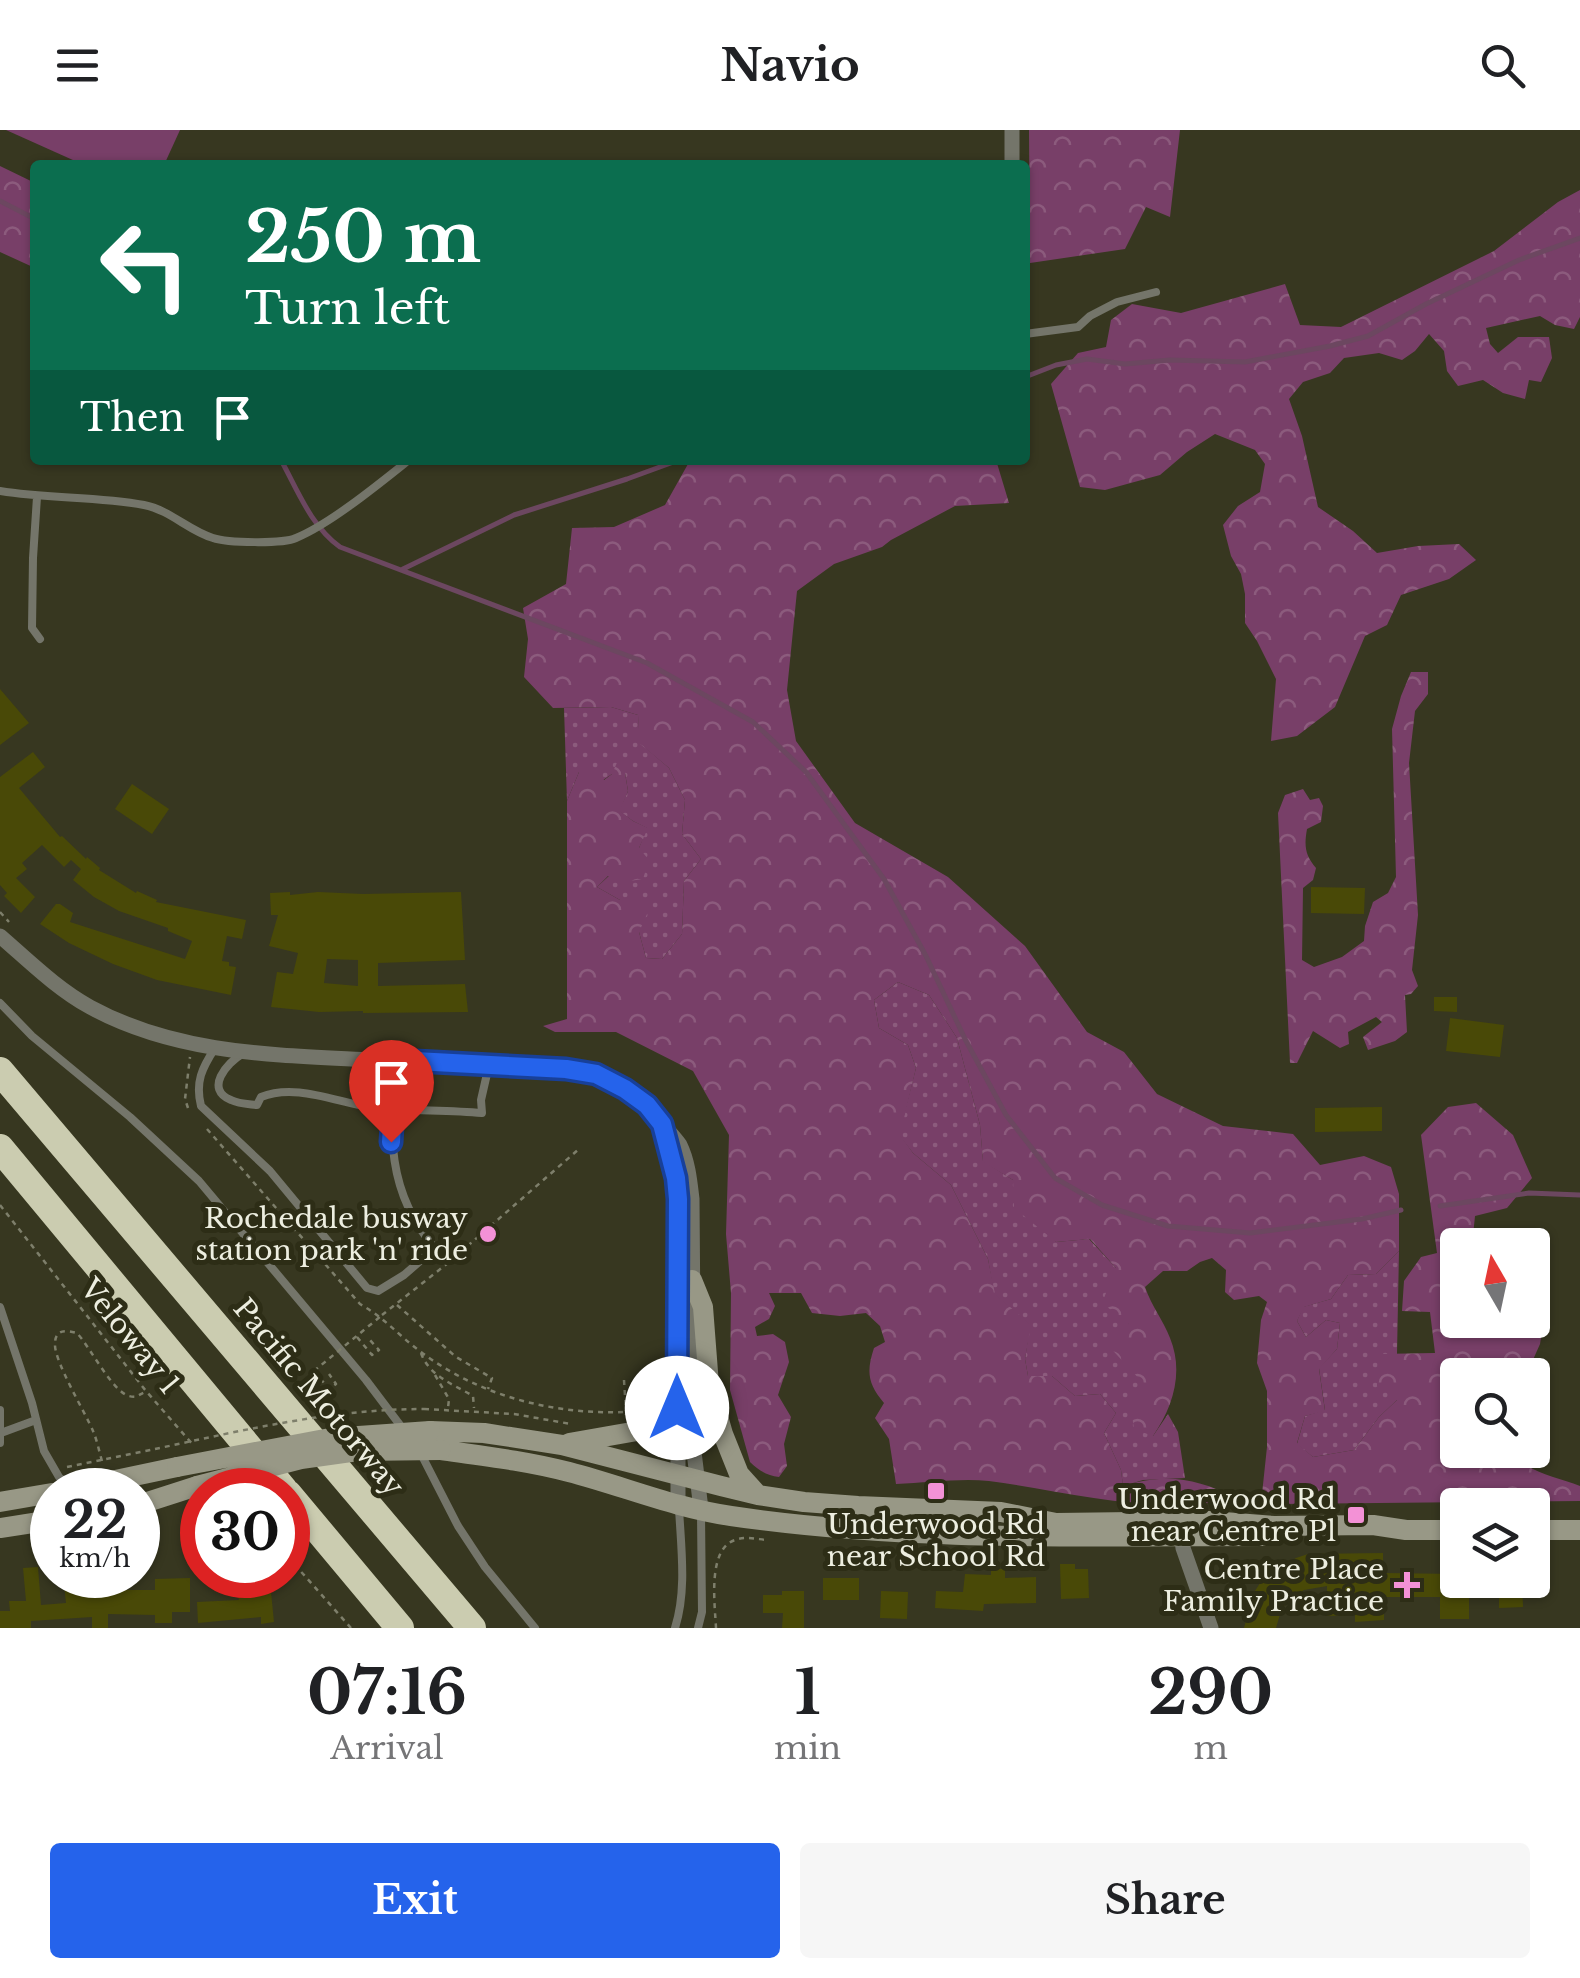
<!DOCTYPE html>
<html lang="en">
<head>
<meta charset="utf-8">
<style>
	body { margin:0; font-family:"Libre Baskerville",serif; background:#f6f6f6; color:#202124; height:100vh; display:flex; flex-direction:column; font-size:38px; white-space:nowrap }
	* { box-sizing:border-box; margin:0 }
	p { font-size:32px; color:#757577 }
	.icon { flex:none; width:55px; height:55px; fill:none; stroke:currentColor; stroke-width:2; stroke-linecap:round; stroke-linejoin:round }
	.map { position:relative; height:1498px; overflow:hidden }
	.sheet { display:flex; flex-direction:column; background:#fff; flex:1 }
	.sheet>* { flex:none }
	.banner { position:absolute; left:30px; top:30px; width:1000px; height:305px; border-radius:10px; box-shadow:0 2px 8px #0004; background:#0b6e4f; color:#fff; overflow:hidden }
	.needle { width:65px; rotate:351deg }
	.tools { position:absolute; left:1440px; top:1098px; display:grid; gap:20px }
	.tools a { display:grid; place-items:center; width:110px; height:110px; border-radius:10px; background:#fff; box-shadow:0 2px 8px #0004; font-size:50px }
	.speed { position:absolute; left:30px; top:1338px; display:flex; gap:20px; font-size:50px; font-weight:700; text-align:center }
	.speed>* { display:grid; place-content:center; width:130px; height:130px; border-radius:50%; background:#fff; box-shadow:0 2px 8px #0004; line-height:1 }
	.speed small { font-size:25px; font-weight:400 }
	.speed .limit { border:15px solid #d22; background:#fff; color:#111 }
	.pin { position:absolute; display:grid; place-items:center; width:85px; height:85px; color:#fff; margin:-102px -42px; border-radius:50% 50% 50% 0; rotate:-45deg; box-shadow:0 0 10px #0007 }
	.pin .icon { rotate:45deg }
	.me { position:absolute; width:110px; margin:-55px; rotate:0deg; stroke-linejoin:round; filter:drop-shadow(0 0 8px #0008) }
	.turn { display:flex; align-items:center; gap:35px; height:210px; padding:0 50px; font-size:45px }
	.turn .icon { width:130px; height:130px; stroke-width:2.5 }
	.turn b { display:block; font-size:70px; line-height:85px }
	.then { display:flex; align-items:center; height:95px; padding:0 50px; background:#0003; gap:20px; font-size:38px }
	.eta { display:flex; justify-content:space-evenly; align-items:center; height:170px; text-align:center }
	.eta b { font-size:60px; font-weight:800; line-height:70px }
	.primary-button { display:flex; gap:20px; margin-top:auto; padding:20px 50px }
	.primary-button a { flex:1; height:115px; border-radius:10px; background:#2563eb; color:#fff; font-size:40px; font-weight:800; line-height:115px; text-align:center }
	.primary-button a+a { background:#f6f6f6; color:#202124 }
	header { display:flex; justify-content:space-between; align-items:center; height:130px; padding:0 50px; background:#fff; font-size:45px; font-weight:800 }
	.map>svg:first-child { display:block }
</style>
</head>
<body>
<header><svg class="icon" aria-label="menu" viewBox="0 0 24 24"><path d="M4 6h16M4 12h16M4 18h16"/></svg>Navio<svg class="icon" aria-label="search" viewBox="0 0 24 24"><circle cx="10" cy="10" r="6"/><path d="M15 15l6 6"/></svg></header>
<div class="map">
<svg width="1580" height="1498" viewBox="0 0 1580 1498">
	<defs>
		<pattern id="grass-dots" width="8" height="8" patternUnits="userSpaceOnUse" patternTransform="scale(2.5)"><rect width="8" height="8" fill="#783f68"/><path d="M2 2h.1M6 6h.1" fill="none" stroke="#8c5b7d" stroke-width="1.8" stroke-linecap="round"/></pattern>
		<pattern id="forest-crowns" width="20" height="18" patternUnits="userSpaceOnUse" patternTransform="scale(2.5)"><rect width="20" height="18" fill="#783f68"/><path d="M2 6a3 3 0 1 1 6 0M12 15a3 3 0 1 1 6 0" fill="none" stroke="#8c5b7d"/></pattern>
	</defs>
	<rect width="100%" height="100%" fill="#373720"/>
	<path fill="url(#grass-dots)" d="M611 577 638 585 640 613 669 638 685 670 682 704 701 729 684 751 682 804 662 829 646 828 639 802 620 770 597 757 639 718 647 698 633 691 619 681 628 661 625 643 612 644 603 650 579 642 567 671 564 578Z
		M898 852 929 865 957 908 980 995 983 1031 1013 1050 1056 1112 1089 1109 1116 1138 1129 1194 1127 1234 1143 1252 1153 1306 1168 1284 1178 1302 1185 1348 1143 1350 1123 1356 1121 1340 1104 1303 1116 1283 1100 1264 1075 1266 1052 1246H1028L1025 1229 1030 1195 994 1164 988 1129 951 1055 913 1023 899 1005 916 938 908 915 879 898 874 870Z
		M1399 1121 1397 1224H1378L1398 1269 1379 1287 1354 1320 1313 1327 1297 1314 1305 1286 1325 1280 1319 1238 1337 1219 1340 1193 1326 1190 1306 1207 1297 1191 1303 1177 1331 1169 1348 1145 1376 1144Z"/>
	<path fill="url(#forest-crowns)" d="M1029 0H1180L1170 87 1146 77 1125 119 1030 133Z
		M0 36 35 53V138L0 122Z
		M1580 60V187L1574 199 1555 195 1540 186 1486 198 1490 214 1498 223 1518 207H1549L1552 228 1541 252 1529 250 1525 269 1503 263 1483 250 1458 256 1447 241 1444 221 1429 204 1415 221 1402 230 1379 223 1344 228 1330 243 1303 252 1289 269 1302 306 1318 377 1353 401 1377 423 1418 416 1459 414 1476 430 1449 449 1401 465 1387 495 1365 506 1335 577 1297 606 1271 611 1276 549 1257 511 1245 493V464L1241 444 1231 426 1223 395 1238 376 1260 362 1265 334 1255 320 1215 304 1187 322 1160 345 1105 360 1080 357 1051 254 1078 223 1106 217 1111 190 1132 174 1181 183 1285 154 1300 195 1341 197 1494 121 1558 72Z
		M693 330H996L1009 373 955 376 891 410 882 417 834 434 797 461 787 560 796 611 855 693 948 747 1025 816 1087 902 1124 922 1157 964 1223 996 1293 1004 1320 1035 1364 1026 1391 1037 1399 1064V1121L1376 1144 1348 1145 1331 1169 1304 1177 1297 1191 1306 1207 1326 1190 1340 1193 1337 1219 1319 1239 1325 1281 1305 1286 1297 1313 1313 1327 1354 1320 1379 1287 1397 1270 1377 1256 1378 1224 1435 1223 1430 1182 1402 1181 1404 1151 1421 1127 1437 1123 1421 1005 1448 977 1476 973 1513 1005 1532 1048 1507 1078 1475 1086 1472 1115H1458V1190H1532L1533 1182 1544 1189 1540 1214 1532 1232 1543 1261 1533 1272 1532 1245H1458V1320H1532L1534 1291 1540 1310 1526 1335C1541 1345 1563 1349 1580 1356V1371L1278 1374 1262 1364 1267 1317V1261L1257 1233 1261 1190 1267 1172 1259 1166 1234 1170 1225 1162 1226 1140 1212 1128 1200 1132 1187 1141H1163L1145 1157C1152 1177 1163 1190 1170 1208 1184 1242 1173 1277 1153 1306L1134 1299 1129 1265 1142 1252 1105 1212 1129 1194 1102 1173 1116 1138 1090 1109 1056 1112 1014 1078 1013 1050 983 1032 980 995 957 908 929 865 898 852 874 870 879 898 908 915 916 938 900 1005 913 1023 951 1055 988 1129 995 1164 1031 1195 1025 1229 1028 1246H1052L1075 1266 1100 1264 1116 1283 1104 1303 1121 1340 1123 1356C1166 1343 1196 1348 1236 1368 1153 1387 1072 1362 989 1351 959 1348 926 1353 896 1354L889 1309 875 1288 884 1273C868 1254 866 1242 874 1218L885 1212 880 1196 866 1183 840 1186 812 1183 801 1163H769L775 1176 769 1189 755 1197 757 1206 773 1204 785 1212 789 1232 778 1265 791 1287 784 1314 787 1336 779 1347C767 1345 759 1341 750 1332L730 1260 731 1163 726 1104 729 1005 693 941 616 902H555L543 896 567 889V671L579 642 597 639 604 650 612 644 619 628 630 629 625 643 628 661 620 681 633 691 648 698 639 718 649 730 643 749 622 752 608 746 597 757 620 770 633 764 652 773 639 802 646 828 662 829 682 804 684 751 701 729 682 704 685 670 669 638 639 613 638 585 611 577 553 578 524 547 528 509 523 478 566 454 572 398 614 397 665 375 688 334Z
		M1411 542H1428V564L1415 581 1409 633 1418 785 1412 840 1418 856 1411 864 1405 865 1407 902 1395 911 1368 920 1363 907 1382 892 1376 887 1348 902 1349 914 1340 918 1313 901 1297 933H1290L1278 683 1285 665 1303 659 1310 670 1319 668 1323 676 1321 692 1307 699C1304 716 1305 725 1316 738L1313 750 1303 758 1302 830 1314 837 1342 827 1364 811 1365 796 1373 772 1388 763 1396 747 1392 599 1401 566Z"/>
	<path fill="#783f68" d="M6 0H180L164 35H84Z"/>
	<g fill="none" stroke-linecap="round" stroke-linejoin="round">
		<path stroke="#6c4760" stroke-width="5" d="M0 71 35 89
			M1025 247 1056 235 1087 229 1125 234 1170 230 1245 232 1330 216 1368 206 1426 174 1519 130 1580 108
			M281 330C298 361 311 396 340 417L647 533 753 592 806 642 884 749 926 826 965 909 1006 985 1055 1048 1102 1075 1168 1096 1250 1103 1362 1089 1401 1080
			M403 439 514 385 627 349 679 330
			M1440 1076 1529 1063 1580 1065"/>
	</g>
	<path fill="#494907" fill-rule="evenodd" d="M0 559 29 593 0 615Z
		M33 622 45 637 19 658 60 707 62 706 86 729 87 727 100 738 99 740 136 763 137 761 157 770 156 772 246 790 242 809 227 806 222 831 229 832V836L236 837 231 865 157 850 113 834 69 813 40 794 56 774H60L73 783 70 792 185 829 192 811 168 801V798L119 781 94 767 73 750 81 739 71 730 64 737 42 715 22 733 27 739 16 748 35 767 21 783 4 766 7 763 0 755V647Z
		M132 654 169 679 152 704 115 679Z
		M1311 757 1365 758 1364 784 1311 783Z
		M290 762V765L318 762 363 764 461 762 465 830 378 833V856L465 854 468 882 363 883V881L319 882 271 877 277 842 293 844 298 823 269 816 278 785H271L270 763ZM327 829 358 830V856L324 853Z
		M1434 867H1457V882L1434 881Z
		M1450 888 1504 895 1500 927 1446 921Z
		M1382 977V1001L1315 1002V978Z
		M1383 1423V1443L1458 1444V1450H1469V1489H1440V1467H1384V1490L1355 1492V1485L1327 1486V1456L1304 1460 1288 1470 1281 1481 1276 1498H1244L1253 1464 1262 1450 1296 1428 1308 1424Z
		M1060 1434H1075V1439H1088L1089 1468 1061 1469Z
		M38 1437 41 1475 66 1473 64 1455 80 1454V1460H155V1449L190 1448V1482H172V1493H155V1485L108 1484V1498H92V1487L31 1491V1498H0V1481H10L9 1471H26L23 1438Z
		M991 1439H1005V1448L1036 1447V1473L984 1474 983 1481 935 1478 936 1461 963 1462 965 1444 991 1445Z
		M823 1448H859V1470H823Z
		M1499 1450H1522L1523 1477 1499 1478Z
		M782 1461H804V1498H782L783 1483H763V1465H782Z
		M881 1461 908 1462 907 1489 880 1488Z
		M271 1462 274 1492 261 1494V1487L198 1493 197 1472 239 1470 238 1466Z"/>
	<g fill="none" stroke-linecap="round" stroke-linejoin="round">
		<path stroke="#7e7f6b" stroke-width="2.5" stroke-dasharray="5 5" stroke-linecap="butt" d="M0 782 9 792
			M188 978 185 969 190 927
			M207 999 360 1174C386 1189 398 1205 421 1222 479 1266 554 1285 626 1282V1285
			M0 1075 146 1261 194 1316
			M397 1175 456 1227 492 1248 488 1259
			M382 1185 448 1133 579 1019
			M357 1207 372 1225 379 1220 369 1209
			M421 1223C429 1246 453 1254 473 1266L474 1278
			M314 1241 329 1259 336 1254 329 1244
			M435 1245 449 1269 448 1278
			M624 1250 626 1281
			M424 1279 514 1284 571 1294
			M102 1331C99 1321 97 1310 93 1301 85 1282 54 1231 55 1214 55 1199 66 1200 77 1203 90 1217 112 1261 129 1266 137 1268 138 1265 145 1262
			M67 1337 155 1319
			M288 1427 351 1498
			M716 1498C715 1475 707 1419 735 1410 745 1406 756 1409 767 1410"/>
		<path stroke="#74756a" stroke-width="8" d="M1025 204 1078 197 1090 186 1117 172 1156 162
			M0 361C48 369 97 366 144 375 170 380 189 401 213 408 227 413 283 414 296 408 330 394 379 354 409 330
			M37 367 33 428 32 498 40 509
			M0 873 32 906 130 987 199 1051 366 1250 403 1299
			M215 918C202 938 195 952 201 976L270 1041 367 1158 378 1161 404 1145 435 1118C385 1061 390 1001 395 931
			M242 924C227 933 204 959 231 970 239 974 249 974 257 975L261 967C298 952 341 975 378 978 413 981 448 980 482 983L481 970 489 935
			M0 1177 32 1273 44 1321 59 1347 70 1356
			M0 1280V1313
			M1 1303 36 1290
			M420 1322 458 1396 485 1437 535 1498
			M675 1498C687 1460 681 1418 679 1378
			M698 1498 702 1482 701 1384"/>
		<path stroke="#74756a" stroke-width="15" d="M1012 0V35
			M0 806C29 831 57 859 90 877 178 925 277 925 374 930 438 932 502 935 566 939 612 948 635 960 665 997 670 1003 676 1009 680 1015 688 1031 690 1052 692 1069L694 1322 701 1379
			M664 1000 676 1048 678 1069V1375
			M1180 1396 1183 1418 1211 1498"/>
		<path stroke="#989886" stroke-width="20" d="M692 1150 703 1177 709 1255 723 1304 739 1344 758 1365
			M430 1301 484 1303 562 1315 721 1356 758 1365 804 1372 858 1376 1001 1382 1056 1393 1211 1391 1274 1396 1373 1395 1406 1400H1458
			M569 1313 660 1297 669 1293 677 1278
			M441 1320C484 1326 527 1331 569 1342 623 1356 675 1378 731 1386 907 1412 1087 1406 1264 1406
			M68 1360 177 1337
			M0 1372 52 1363
			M138 1375 197 1356
			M0 1398 52 1390
			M1532 1400H1580"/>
		<path stroke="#cbccb0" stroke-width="28" d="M0 941 472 1498
			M0 1018 284 1360
			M288 1364 400 1498"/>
		<path stroke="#7e7f6b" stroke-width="2.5" stroke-dasharray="5 5" stroke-linecap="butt" d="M314 1241 381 1186
			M155 1319C244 1300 332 1279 424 1279"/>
		<path stroke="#989886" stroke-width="20" d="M177 1337 330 1308 430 1301
			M197 1356 301 1329 358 1321 441 1320"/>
	</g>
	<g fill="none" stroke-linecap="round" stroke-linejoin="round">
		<g stroke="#184099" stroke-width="25">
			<path id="route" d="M391 1012 396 930 566 939 596 944 625 959 647 975 662 994 676 1048 678 1069 677 1278"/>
		</g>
		<use href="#route" stroke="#2563eb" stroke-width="18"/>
	</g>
	<g fill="#f391d6" stroke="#2d2d16" stroke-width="4">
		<circle cx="488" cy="1104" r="10"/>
		<rect x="926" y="1351" width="20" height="20" rx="5"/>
		<rect x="1346" y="1375" width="20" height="20" rx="5"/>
		<path d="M1402 1440h10v10h10v10h-10v10h-10v-10h-10v-10h10z"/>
	</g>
	<g text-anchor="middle" stroke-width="10" stroke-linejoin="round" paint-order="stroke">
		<g font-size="28" fill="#edeee0" stroke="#2d2d16" text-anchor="end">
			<text x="468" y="1098">Rochedale busway<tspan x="468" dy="32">station park 'n' ride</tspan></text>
			<text x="1336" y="1379">Underwood Rd<tspan x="1336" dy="32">near Centre Pl</tspan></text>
			<text x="936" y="1404" text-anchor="middle">Underwood Rd<tspan x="936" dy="32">near School Rd</tspan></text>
			<text x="1384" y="1449">Centre Place<tspan x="1384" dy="32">Family Practice</tspan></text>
		</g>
		<g font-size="28" fill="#edeee0" stroke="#2d2d16">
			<text transform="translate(130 1206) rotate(51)" y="10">Veloway 1</text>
			<text transform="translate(319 1267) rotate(50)" y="10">Pacific Motorway</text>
		</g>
	</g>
</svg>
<div class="tools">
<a><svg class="needle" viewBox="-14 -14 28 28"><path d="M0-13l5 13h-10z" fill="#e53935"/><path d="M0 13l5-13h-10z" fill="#757577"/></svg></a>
<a><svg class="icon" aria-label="search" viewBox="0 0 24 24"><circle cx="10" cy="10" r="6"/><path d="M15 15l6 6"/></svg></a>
<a><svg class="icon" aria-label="layers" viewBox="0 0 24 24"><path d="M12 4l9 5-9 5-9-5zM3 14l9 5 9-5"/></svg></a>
</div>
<div class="speed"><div>22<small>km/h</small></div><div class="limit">30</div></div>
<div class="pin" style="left:391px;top:1012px;background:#d93025"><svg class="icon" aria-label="arrive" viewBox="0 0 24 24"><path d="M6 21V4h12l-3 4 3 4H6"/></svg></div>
<svg class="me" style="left:677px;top:1278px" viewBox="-20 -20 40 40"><circle r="19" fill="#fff"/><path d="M0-13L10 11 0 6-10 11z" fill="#2563eb"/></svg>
<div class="banner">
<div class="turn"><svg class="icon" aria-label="left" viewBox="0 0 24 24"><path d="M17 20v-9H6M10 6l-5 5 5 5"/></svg><div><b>250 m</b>Turn left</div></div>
<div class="then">Then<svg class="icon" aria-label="arrive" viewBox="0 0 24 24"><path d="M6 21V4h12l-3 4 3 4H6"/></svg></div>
</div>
</div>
<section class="sheet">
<div class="eta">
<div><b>07:16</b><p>Arrival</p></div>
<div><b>1</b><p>min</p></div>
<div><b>290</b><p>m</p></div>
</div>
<div class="primary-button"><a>Exit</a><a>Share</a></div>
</section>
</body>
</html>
